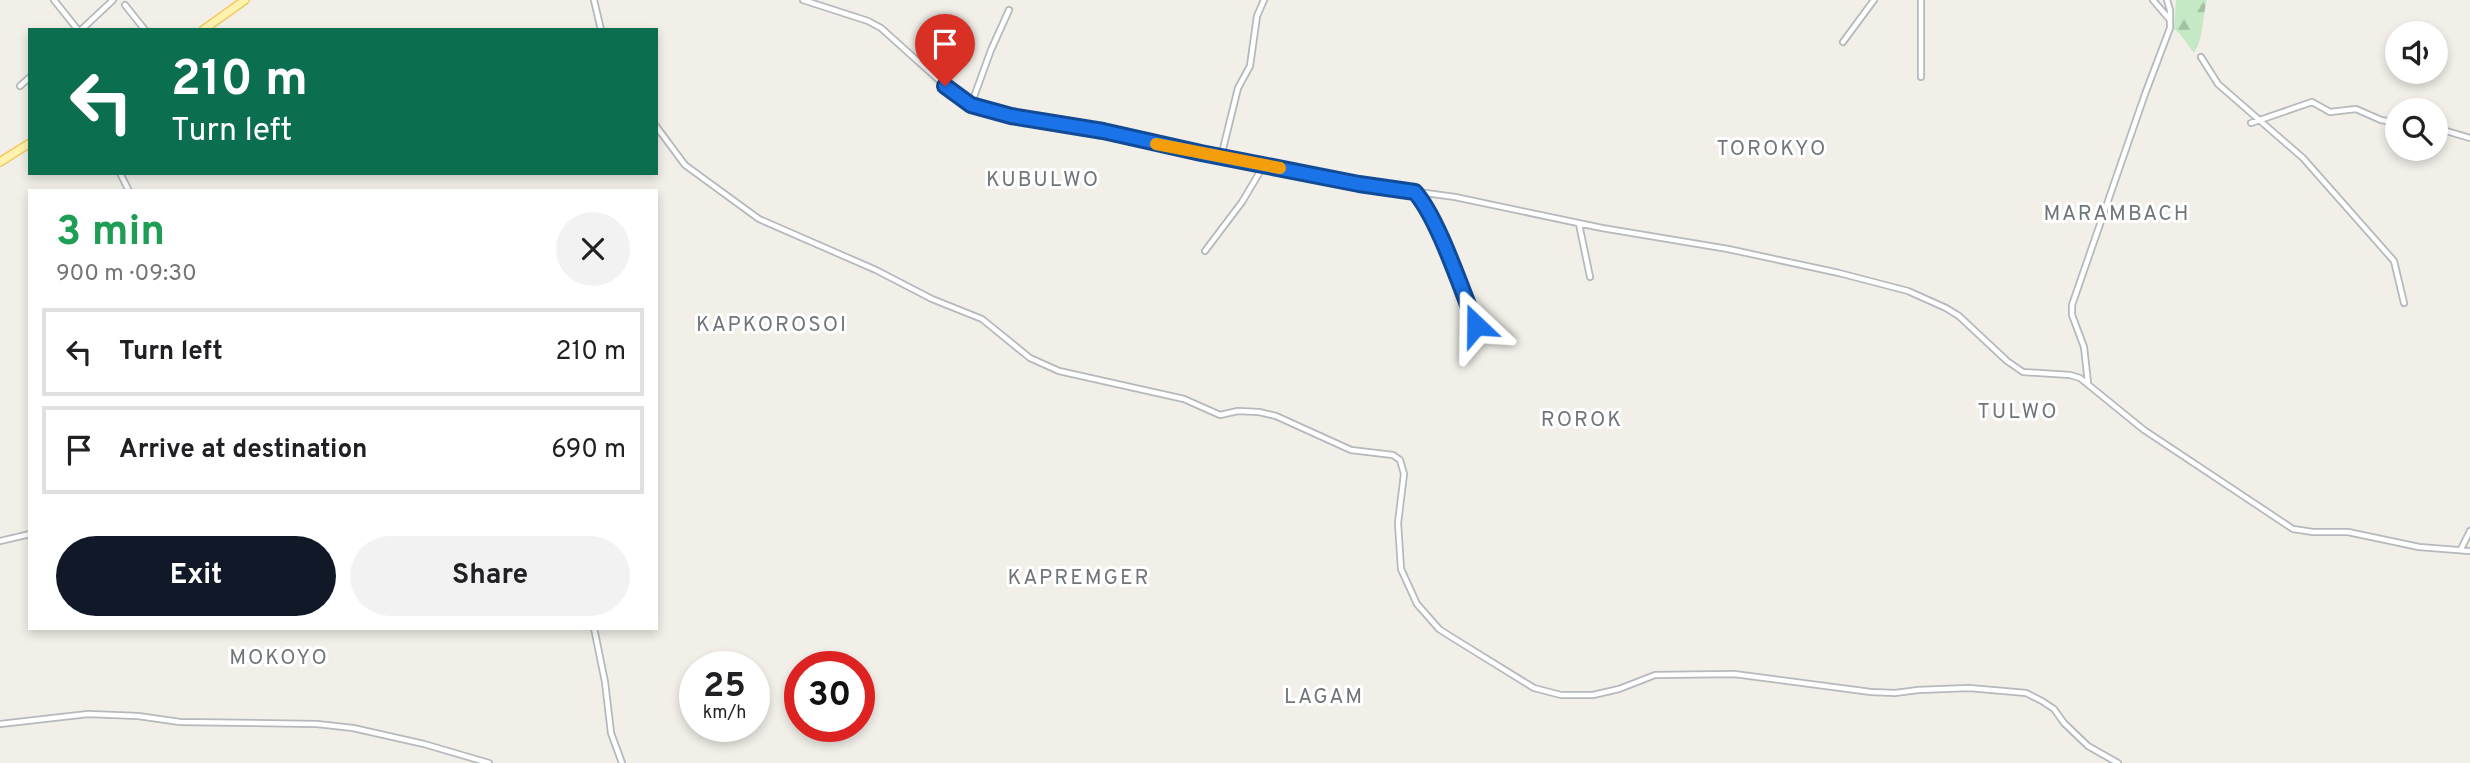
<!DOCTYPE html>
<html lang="en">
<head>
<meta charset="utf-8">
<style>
	body { margin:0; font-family:Overpass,sans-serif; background:#f2f2f2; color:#202124; height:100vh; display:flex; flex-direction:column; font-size:26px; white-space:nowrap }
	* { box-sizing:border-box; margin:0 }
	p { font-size:23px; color:#757577 }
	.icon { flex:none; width:38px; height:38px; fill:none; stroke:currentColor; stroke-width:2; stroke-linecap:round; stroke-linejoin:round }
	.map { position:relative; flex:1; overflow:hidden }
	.drawer { position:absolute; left:28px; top:189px; width:630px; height:441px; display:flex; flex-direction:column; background:#fff; border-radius:0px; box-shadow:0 4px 10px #0003 }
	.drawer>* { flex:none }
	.banner { position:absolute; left:28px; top:28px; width:630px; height:147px; border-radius:0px; box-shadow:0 4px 10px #0003; background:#0b6e4f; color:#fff; overflow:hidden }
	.tools { position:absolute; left:2385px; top:21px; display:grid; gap:14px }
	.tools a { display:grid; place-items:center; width:63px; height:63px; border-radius:50%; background:#fff; box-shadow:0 4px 10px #0003; font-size:35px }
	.speed { position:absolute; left:679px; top:651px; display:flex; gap:14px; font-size:35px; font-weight:700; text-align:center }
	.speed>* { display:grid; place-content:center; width:91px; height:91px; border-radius:50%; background:#fff; box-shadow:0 4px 10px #0003; line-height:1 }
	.speed small { font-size:18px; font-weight:400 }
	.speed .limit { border:10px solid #d22; background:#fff; color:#111 }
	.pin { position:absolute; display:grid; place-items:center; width:60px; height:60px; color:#fff; margin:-72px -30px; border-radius:50% 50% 50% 0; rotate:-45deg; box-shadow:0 0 7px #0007 }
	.pin .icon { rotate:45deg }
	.me { position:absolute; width:77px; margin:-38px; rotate:337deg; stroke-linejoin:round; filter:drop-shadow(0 0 5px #0008) }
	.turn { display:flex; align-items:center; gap:24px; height:147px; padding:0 28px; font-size:32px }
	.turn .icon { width:91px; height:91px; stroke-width:2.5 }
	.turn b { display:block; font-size:49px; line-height:60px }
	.round { display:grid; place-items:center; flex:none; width:74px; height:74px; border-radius:37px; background:#f2f2f2 }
	.head { display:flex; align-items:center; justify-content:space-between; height:119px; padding:0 28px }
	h1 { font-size:42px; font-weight:700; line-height:52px; color:#1e9e55 }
	.primary-button { display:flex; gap:14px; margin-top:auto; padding:14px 28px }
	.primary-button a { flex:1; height:80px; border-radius:42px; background:#111827; color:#fff; font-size:28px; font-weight:700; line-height:80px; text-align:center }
	.primary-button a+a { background:#f2f2f2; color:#202124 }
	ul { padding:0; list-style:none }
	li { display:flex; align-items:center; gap:21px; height:88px; margin:0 14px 10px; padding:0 14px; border:4px solid #e0e0e0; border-radius:0px }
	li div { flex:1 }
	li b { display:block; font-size:26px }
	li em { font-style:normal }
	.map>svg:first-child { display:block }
</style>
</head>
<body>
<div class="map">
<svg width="2470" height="763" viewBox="0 0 2470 763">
	<defs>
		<pattern id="forest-firs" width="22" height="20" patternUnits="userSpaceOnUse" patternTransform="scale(1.75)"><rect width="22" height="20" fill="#c5e8c5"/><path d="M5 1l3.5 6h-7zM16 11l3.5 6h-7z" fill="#a3c0a4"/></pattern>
	</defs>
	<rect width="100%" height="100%" fill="#f1efe8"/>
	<path fill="url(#forest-firs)" d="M2176 0H2207C2202 17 2204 38 2194 53L2180 34 2174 29Z"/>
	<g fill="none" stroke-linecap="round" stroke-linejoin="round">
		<g stroke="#b5b8bc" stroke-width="8">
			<path id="street" d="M54 0 78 30
				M594 0 601 30
				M803 0 868 21 881 28 959 98 971 105 1035 121 1103 131 1201 153 1359 184 1455 197 1602 228 1728 249 1839 273 1908 291 1946 308 1959 316 2007 361 2023 372 2070 375 2080 378 2144 430 2293 529 2313 532H2348L2419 547 2470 551
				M1921 0V77
				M2153 0 2170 20
				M125 5 145 30
				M81 30 113 0
				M1843 42 1874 0
				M2201 57 2218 84 2303 158 2394 261 2404 303
				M20 86 30 77
				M971 105 991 50 1009 10
				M2251 123 2312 102 2330 112 2356 109 2381 120 2398 123
				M656 126 685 165 759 219 876 270 932 299 982 319 1030 358 1059 371 1184 399 1220 415 1238 411 1259 412 1276 416 1351 450 1393 455 1400 460 1404 474 1398 523 1401 569 1417 604 1439 629 1453 638 1534 688 1561 695H1593L1619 689 1655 675 1734 674 1871 692 1895 693 1918 690 1969 688 2015 692 2026 693 2042 701 2054 709 2064 723 2088 746 2118 763
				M2436 128 2470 138
				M1221 157 1238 88 1250 66 1257 16 1264 0
				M120 173 129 191
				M1415 193 1438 234 1476 325
				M1579 224 1590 277
				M1205 251 1242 202 1264 165
				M2088 383 2084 347 2072 315V305L2145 94 2170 28V10L2167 0
				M0 541 30 534
				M2461 549 2470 531
				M594 628 605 682 611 733 622 763
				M0 724 88 714 138 716 180 722 317 724 353 728 424 744 489 763"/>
		</g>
		<g stroke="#f2c960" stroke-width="10">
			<path id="primary" d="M203 30 245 0
				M0 162 30 143"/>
		</g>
		<use href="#street" stroke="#fff" stroke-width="4.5"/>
		<use href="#primary" stroke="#fff2af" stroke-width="7"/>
	</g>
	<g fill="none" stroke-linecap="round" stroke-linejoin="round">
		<g stroke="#114b97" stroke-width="18">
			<path id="route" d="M945 86 971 105 1011 116 1103 131 1201 153 1359 184 1415 192C1439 220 1461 289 1476 325"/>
		</g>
		<use href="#route" stroke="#1a73e8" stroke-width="12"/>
		<path stroke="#f59e0b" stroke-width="12" d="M1156 144 1280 168"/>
	</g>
	<g text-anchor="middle" stroke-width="6" stroke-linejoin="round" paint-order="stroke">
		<g font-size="21" letter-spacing="2" fill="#70757a" stroke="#fff">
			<text x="1772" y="155">TOROKYO</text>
			<text x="1043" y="186">KUBULWO</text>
			<text x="2117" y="220">MARAMBACH</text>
			<text x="772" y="331">KAPKOROSOI</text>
			<text x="2018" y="418">TULWO</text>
			<text x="1582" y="426">ROROK</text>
			<text x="1079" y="584">KAPREMGER</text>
			<text x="279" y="664">MOKOYO</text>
			<text x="1324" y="703">LAGAM</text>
		</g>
	</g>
</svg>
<div class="tools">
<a><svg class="icon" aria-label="sound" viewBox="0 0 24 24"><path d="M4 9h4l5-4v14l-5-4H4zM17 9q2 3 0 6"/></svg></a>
<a><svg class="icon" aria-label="search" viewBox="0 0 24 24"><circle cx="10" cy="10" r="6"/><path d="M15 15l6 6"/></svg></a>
</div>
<div class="speed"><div>25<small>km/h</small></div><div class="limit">30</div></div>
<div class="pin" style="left:945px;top:86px;background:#d93025"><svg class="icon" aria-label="arrive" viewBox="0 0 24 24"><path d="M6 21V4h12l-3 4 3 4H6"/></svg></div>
<svg class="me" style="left:1476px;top:325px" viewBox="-20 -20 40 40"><path d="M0-17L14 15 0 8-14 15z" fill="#1a73e8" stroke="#fff" stroke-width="4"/></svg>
<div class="banner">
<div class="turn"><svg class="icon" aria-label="left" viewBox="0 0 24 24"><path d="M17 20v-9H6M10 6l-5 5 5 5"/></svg><div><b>210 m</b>Turn left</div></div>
</div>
<section class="drawer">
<div class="head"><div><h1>3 min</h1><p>900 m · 09:30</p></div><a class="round"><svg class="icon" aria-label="close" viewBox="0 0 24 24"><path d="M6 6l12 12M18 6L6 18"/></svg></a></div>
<ul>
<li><svg class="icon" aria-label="left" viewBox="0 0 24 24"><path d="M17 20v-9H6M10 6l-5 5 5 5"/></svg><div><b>Turn left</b></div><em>210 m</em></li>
<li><svg class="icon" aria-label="arrive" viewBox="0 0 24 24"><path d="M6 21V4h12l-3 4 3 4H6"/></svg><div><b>Arrive at destination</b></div><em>690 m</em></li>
</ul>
<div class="primary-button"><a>Exit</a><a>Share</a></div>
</section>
</div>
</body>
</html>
